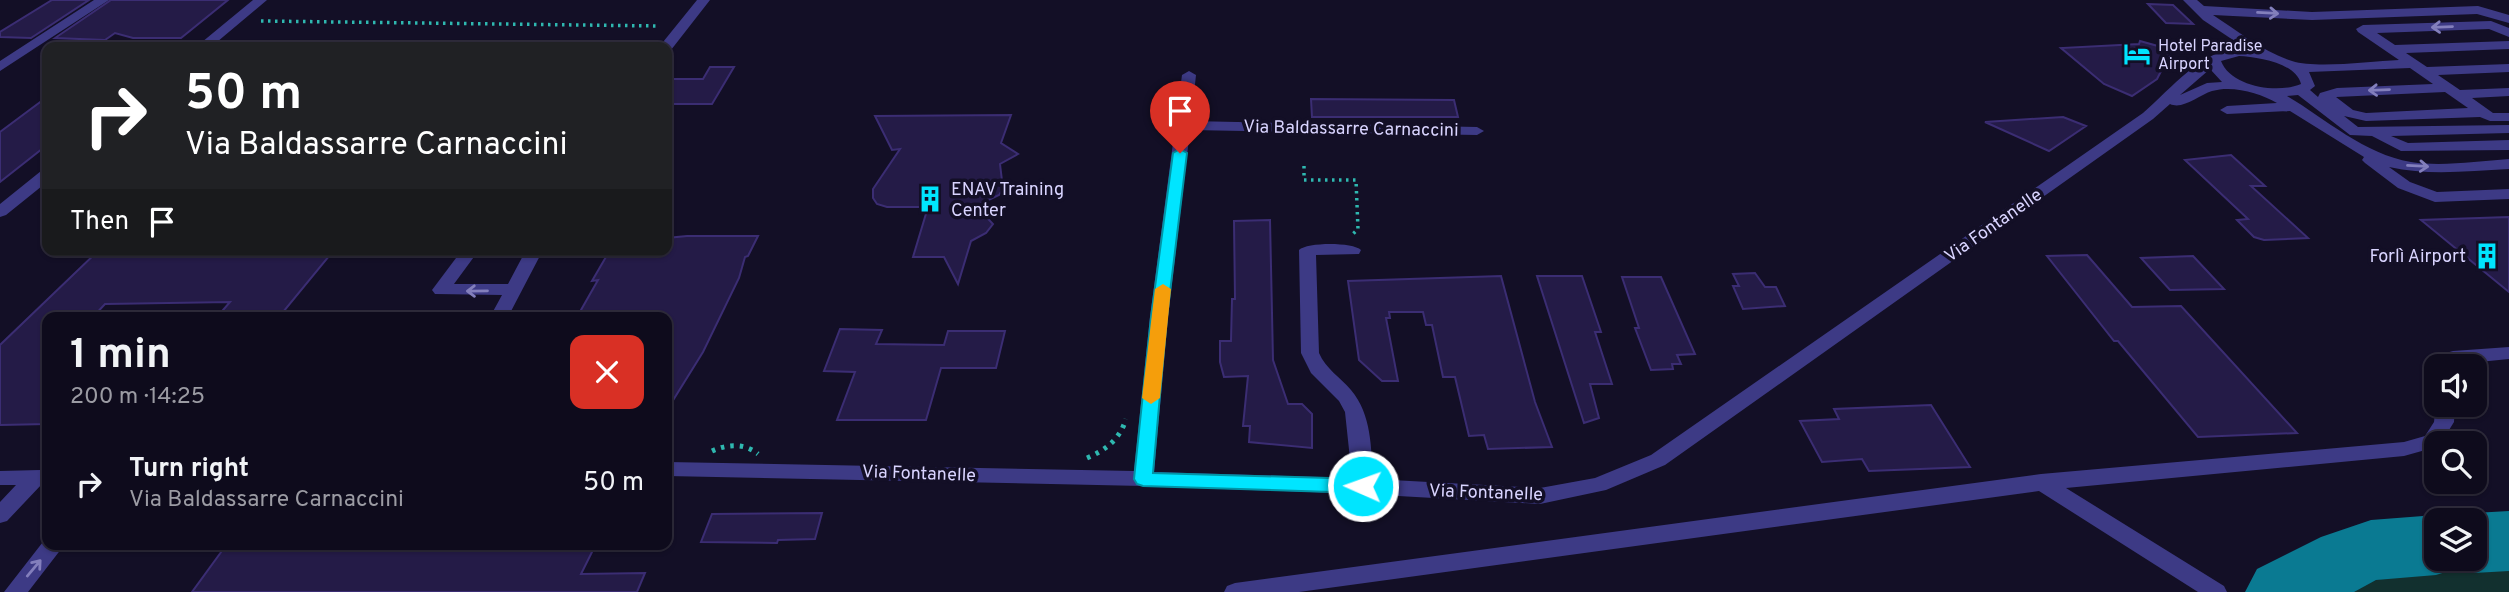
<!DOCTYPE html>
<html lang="en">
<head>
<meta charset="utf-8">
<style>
	body { margin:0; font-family:Overpass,sans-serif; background:#1c1929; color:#f1f3f6; height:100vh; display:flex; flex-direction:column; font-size:26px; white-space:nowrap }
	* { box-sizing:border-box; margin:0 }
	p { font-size:23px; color:#9b9ba3 }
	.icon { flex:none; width:38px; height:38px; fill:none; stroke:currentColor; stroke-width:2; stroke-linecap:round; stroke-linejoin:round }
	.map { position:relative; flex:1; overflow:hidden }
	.drawer { position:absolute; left:42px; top:312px; width:630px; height:238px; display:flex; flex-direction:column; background:#0e0b1c; border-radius:14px; box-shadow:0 2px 5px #0004,0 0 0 2px #2e2b3b }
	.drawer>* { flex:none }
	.hud { position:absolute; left:42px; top:42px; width:630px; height:214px; border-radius:14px; box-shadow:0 2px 5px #0004,0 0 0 2px #2e2b3b; background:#202124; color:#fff; overflow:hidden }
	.tools { position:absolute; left:2424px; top:354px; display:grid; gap:14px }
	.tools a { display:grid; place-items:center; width:63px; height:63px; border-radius:14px; background:#0e0b1c; box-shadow:0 2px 5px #0004,0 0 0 2px #2e2b3b; font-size:35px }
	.pin { position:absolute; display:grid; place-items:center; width:60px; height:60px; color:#fff; margin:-72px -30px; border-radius:50% 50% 50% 0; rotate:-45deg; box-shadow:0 0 7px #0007 }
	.pin .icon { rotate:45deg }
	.me { position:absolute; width:77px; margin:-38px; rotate:272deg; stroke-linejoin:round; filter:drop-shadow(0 0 5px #0008) }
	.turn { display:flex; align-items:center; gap:24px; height:147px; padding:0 28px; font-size:32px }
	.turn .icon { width:91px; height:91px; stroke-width:2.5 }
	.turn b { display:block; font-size:49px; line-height:60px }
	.then { display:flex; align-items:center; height:66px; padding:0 28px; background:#0003; gap:14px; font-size:26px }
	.round { display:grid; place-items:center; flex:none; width:74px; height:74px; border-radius:14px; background:#1c1929 }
	.overview { display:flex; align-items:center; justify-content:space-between; height:119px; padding:0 28px }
	h1 { font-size:42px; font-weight:700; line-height:52px }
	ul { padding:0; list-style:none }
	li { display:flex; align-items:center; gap:21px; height:105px; padding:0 28px }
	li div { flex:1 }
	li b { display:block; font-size:26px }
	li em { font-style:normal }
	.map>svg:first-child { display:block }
</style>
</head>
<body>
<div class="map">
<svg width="2509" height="592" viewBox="0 0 2509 592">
	<rect width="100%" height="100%" fill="#130f26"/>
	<path fill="#12302f" d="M2509 556V592H2334L2415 569Z"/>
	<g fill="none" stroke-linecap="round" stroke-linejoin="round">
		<path fill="#0a7a92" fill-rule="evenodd" d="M2509 511V571L2474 573 2458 568 2436 575 2376 580 2354 592H2245L2257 569 2321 537 2371 520 2436 515 2450 520H2436V558H2474V520H2454L2474 513Z"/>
	</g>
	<path fill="#241b47" stroke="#3b2d73" stroke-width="2" d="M52 0H89L31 38 0 37V32Z
		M111 0H228L181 38H133L115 33 105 40 55 38Z
		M2148 4 2173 5 2193 24 2166 23Z
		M2140 41 2172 50 2157 79 2132 96 2104 84 2061 48 2139 44Z
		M710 67H734L712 104H667V79H703Z
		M47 97V145L0 182V132Z
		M1311 99 1454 100 1458 117H1312Z
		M1011 115 1001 143 1018 154 1000 164 1003 189 999 195 976 206 993 224 986 233 971 241 958 284 944 257H913L928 207H887L877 204 873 198V189L900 149 892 150 875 116Z
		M2063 117 2086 126 2049 151 1985 122Z
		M2231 155 2265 186H2251L2308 238 2264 240 2254 237 2237 220 2248 219 2185 160Z
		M2509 217V292L2421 220Z
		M1270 220 1273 360 1288 404H1302L1312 414V448L1249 442 1250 426H1243L1248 376 1224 377 1220 362V341H1231L1232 299H1235L1234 221Z
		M687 236H758L748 256 745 257 739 278 703 352 667 410V317H577L598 280 592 281 610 250H667V238Z
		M99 250H334L279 317H217L230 302 105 304 93 317H47V424L0 425V345Z
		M2087 255 2132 307 2181 306 2297 433 2198 437 2118 341H2114L2047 256Z
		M2193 256 2224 289 2170 290 2141 258Z
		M1755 273 1765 287H1776L1785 306 1743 309 1733 286H1739L1733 274Z
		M1501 276 1535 402 1552 447 1488 449 1484 435 1469 436 1455 377H1443L1432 325H1426L1423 312H1389L1390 318H1386L1398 381H1382L1359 360 1348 281Z
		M1537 276H1582L1601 332H1595L1612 384H1590L1599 418 1584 423Z
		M1622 277H1661L1695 354 1677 355 1681 364H1672L1673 369 1651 370 1635 328H1639Z
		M840 329 882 330 876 344 944 345 948 331H1005L996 368H941L926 420H837L855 372 824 371Z
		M1931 405 1970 467 1869 471 1862 459 1822 462 1800 421 1839 419 1834 409Z
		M822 513 815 539 778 540 777 543 701 542 712 514Z
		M227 544H596L581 574 645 573 637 592H192Z"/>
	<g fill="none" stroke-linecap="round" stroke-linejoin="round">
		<path stroke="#2fb8b0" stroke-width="3.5" stroke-dasharray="2.5 4.5" stroke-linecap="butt" d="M261 21 660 26
			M667 69 675 58
			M1304 166V180H1356L1358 229 1352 235"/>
		<path stroke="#2fb8b0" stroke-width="5" stroke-dasharray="3.5 6" stroke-linecap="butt" d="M712 451C727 444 745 443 758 454
			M1087 458C1106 450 1120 439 1126 419"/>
		<path fill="#3d3a85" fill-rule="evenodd" d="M94 0H109L0 71V61Z
			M253 0H267L211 47H196Z
			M697 0H710L671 50 659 47Z
			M2183 0H2197L2204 6 2312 12 2478 6 2509 15V23L2477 14 2312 20 2213 15C2238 31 2263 52 2292 61 2317 69 2371 61 2399 60L2358 32 2356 29 2363 25 2491 21 2509 28V37L2489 29 2377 33 2395 45 2509 41V49L2406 53 2427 67 2509 64V72L2438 75 2460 90 2509 88V96L2472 98 2493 113H2509V121H2490L2480 117 2366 121 2344 116 2358 127 2509 125V133L2391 136 2408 143 2509 140V150L2401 151 2372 136 2350 135 2298 95 2287 96C2326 119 2364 154 2411 162 2443 167 2477 161 2509 159V169C2468 171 2429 176 2389 167L2410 182 2437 192 2509 189V199L2435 202 2398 188 2365 163 2362 160 2364 157 2290 111 2227 114 2220 110 2227 106 2277 103C2260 93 2233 85 2212 91 2199 95 2183 110 2170 104L2153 119 1665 465 1606 490 1540 504 1363 494 1143 486 667 476V462L1134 471 1150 317 1182 75 1189 71 1196 75 1191 121 1477 127 1484 131 1477 135 1190 130 1168 317 1154 472 1352 478 1345 412 1339 401 1311 373 1301 353 1299 250C1307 242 1353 242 1361 250L1359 254 1316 255 1319 353C1326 369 1340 377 1351 390 1372 415 1371 448 1373 479L1540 488 1595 478 1651 455 2143 113C2172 88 2204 46 2245 48L2203 20ZM2239 56C2258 57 2296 63 2301 84 2278 94 2231 87 2221 61ZM2410 68 2433 84 2337 88 2320 93 2318 97 2310 90 2315 86 2309 72ZM2210 69 2222 82 2207 83 2180 95ZM2445 92 2468 108 2366 113 2353 110 2336 97Z
			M47 169V182L6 215 0 217V204L41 171Z
			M462 250H479L454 284H508L526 250H543L508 317H490L502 295 435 294 432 290Z
			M2509 347V359L2439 366 2446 353 2453 351Z
			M2436 403 2455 404 2454 422 2441 443H2436V447L2404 456 2066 488 2224 586 2227 592H2198L2039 491 1299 592H1224L1227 586 1235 583 2041 474 2404 442 2425 436 2434 422Z
			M40 470 47 472V482L42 484 7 521 0 523V502L16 485H0V471Z
			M46 538 47 544H65L28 592H4Z"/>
	</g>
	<defs><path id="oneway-shaft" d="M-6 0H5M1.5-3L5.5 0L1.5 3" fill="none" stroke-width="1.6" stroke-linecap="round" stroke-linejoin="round" transform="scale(1.75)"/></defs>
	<g stroke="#837fbc">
		<use href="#oneway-shaft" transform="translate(2268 13) rotate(3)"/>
		<use href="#oneway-shaft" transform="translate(2442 27) rotate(178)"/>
		<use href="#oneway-shaft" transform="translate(2379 90) rotate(178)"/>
		<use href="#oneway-shaft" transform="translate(2418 166) rotate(3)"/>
		<use href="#oneway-shaft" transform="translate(477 291) rotate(179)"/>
		<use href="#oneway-shaft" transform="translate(34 568) rotate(-50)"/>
	</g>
	<path fill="#00e5ff" stroke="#0095a6" stroke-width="2" d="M1180 149 1187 153 1167 317 1153 473 1363 479 1369 481 1372 486 1369 491 1363 493 1143 486 1137 484 1134 479 1151 317 1173 153Z"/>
	<path fill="#f59e0b" d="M1163 284 1171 289 1160 398 1151 404 1142 398 1155 289Z"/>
	<defs>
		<g id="hotel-bare" transform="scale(2.1)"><path d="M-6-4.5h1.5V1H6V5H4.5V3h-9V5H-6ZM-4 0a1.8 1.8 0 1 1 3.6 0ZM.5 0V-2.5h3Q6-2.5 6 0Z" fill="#00e5ff" stroke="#130f26" stroke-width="2.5" paint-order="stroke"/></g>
		<g id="building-bare" transform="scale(2.1)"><path d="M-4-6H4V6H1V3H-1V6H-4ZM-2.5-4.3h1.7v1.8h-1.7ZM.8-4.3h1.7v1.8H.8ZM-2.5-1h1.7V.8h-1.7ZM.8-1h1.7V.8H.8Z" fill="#00e5ff" stroke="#130f26" stroke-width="2.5" paint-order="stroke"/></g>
	</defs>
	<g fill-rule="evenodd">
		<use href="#hotel-bare" x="2137" y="54"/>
		<use href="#building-bare" x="930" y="199"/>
		<use href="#building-bare" x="2487" y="256"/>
	</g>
	<g text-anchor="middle" stroke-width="7" stroke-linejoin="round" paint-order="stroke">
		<g font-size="16" fill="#d9d4ff" stroke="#130f26" text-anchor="start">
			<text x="2158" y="51">Hotel Paradise<tspan x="2158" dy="18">Airport</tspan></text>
		</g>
		<g font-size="18" fill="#d9d4ff" stroke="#130f26">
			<text transform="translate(1351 128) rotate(1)" y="6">Via Baldassarre Carnaccini</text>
			<text transform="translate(1993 225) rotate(-35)" y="6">Via Fontanelle</text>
			<text transform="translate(919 473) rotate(2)" y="6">Via Fontanelle</text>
			<text transform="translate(1486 492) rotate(2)" y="6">Via Fontanelle</text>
		</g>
		<g font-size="18" fill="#d9d4ff" stroke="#130f26" text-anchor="start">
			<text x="951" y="195">ENAV Training<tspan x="951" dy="21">Center</tspan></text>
			<text x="2466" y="262" text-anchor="end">Forlì Airport</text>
		</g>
	</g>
</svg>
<div class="tools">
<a><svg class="icon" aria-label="sound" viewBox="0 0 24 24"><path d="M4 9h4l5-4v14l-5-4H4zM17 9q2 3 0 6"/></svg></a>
<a><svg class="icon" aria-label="search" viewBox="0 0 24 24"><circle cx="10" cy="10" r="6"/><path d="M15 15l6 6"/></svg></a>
<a><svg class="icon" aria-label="layers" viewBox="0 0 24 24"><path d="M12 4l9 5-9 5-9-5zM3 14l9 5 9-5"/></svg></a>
</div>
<div class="pin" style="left:1180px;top:153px;background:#d93025"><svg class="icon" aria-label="arrive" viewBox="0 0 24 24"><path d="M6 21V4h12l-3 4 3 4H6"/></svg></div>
<svg class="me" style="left:1363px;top:486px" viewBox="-20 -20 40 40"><circle r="17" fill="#00e5ff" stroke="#fff" stroke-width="3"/><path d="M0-11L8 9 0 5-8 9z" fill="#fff"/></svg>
<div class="hud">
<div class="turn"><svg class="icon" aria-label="right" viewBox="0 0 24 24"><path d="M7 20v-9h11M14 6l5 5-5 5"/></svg><div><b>50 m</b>Via Baldassarre Carnaccini</div></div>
<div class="then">Then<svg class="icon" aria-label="arrive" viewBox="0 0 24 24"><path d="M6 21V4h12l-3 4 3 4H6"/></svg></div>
</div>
<section class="drawer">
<div class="overview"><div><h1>1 min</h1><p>200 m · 14:25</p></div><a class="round" style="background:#d93025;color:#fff"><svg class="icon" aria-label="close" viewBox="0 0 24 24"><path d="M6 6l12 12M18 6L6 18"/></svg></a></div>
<ul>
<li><svg class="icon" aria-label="right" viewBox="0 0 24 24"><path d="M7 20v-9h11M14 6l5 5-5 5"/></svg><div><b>Turn right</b><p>Via Baldassarre Carnaccini</p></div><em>50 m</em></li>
</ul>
</section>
</div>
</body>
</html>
